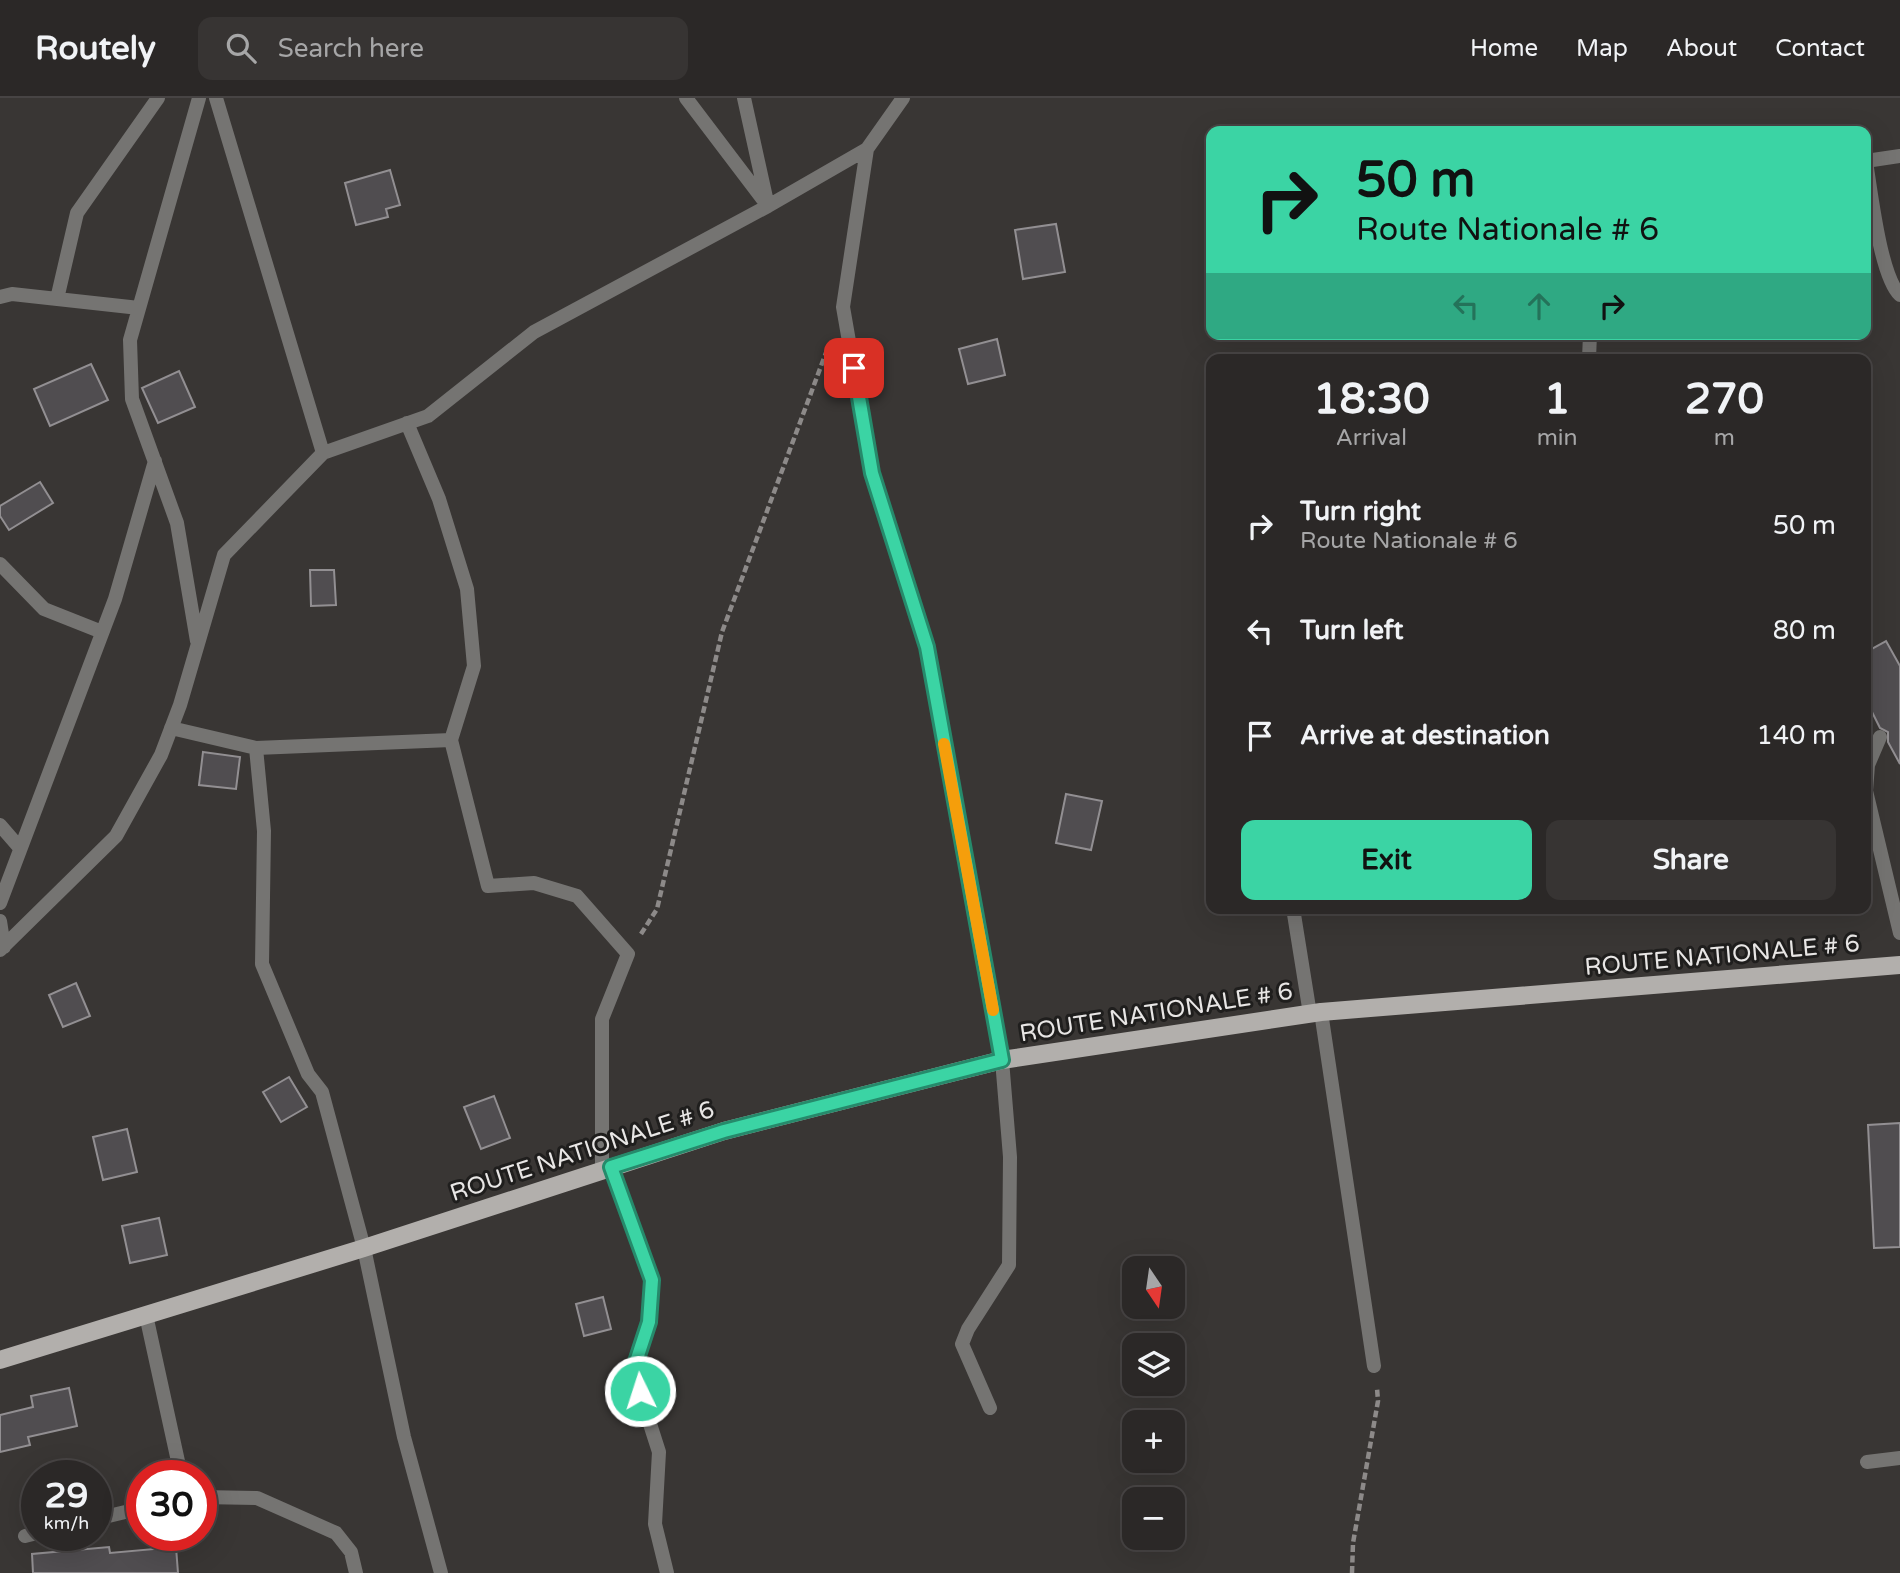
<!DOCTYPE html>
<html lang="en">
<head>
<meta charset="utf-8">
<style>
	body { margin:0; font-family:"Varela Round",sans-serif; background:#373433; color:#f1f3f6; height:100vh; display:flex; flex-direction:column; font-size:26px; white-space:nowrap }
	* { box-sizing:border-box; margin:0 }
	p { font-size:23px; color:#a6a6a7 }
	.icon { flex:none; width:38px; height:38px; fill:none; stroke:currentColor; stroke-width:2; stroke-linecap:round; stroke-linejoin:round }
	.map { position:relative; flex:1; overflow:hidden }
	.side { position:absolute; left:1206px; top:256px; width:665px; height:560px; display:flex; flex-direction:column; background:#2b2827; border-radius:14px; box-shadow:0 7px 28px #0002,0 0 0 2px #474444 }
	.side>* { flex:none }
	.guide { position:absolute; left:1206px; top:28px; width:665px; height:214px; border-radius:14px; box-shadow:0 7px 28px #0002,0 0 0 2px #474444; background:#3bd4a4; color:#111; overflow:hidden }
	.needle { width:46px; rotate:167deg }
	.tools { position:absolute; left:1122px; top:1158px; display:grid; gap:14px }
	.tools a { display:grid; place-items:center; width:63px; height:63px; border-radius:14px; background:#2b2827; box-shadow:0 7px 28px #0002,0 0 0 2px #474444; font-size:35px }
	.speed { position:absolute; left:21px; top:1362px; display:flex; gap:14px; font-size:35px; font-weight:700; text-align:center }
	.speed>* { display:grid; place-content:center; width:91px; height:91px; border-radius:50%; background:#2b2827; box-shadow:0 7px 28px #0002,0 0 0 2px #474444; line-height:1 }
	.speed small { font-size:18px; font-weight:400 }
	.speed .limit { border:10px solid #d22; background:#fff; color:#111 }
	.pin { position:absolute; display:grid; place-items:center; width:60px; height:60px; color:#fff; margin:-30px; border-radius:14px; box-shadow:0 4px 10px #0006 }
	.me { position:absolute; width:77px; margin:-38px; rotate:356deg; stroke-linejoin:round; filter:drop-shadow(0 0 5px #0008) }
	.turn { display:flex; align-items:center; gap:24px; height:147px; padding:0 35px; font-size:32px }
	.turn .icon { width:91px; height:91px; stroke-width:2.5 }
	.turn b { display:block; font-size:49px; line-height:60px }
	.lanes { display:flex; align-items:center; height:66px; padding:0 35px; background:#0003; justify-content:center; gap:35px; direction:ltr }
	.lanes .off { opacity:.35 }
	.eta { display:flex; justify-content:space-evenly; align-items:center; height:119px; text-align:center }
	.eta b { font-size:42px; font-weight:700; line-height:49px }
	.cta { display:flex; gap:14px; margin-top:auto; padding:14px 35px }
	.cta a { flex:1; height:80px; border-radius:14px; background:#3bd4a4; color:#111; font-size:28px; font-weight:700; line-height:80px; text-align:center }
	.cta a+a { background:#373433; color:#f1f3f6 }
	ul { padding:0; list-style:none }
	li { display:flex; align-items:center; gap:21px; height:105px; padding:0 35px }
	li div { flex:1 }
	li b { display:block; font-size:26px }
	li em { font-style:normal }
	header { display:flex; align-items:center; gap:42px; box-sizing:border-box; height:98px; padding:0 35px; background:#2b2827; border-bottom:2px solid #474444 }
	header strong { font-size:33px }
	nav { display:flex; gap:38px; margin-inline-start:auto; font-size:24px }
	.search { width:490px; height:63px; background:#373433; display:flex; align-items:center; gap:18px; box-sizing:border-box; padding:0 24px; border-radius:14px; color:#a6a6a7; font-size:26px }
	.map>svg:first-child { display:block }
</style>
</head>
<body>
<header>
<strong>Routely</strong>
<div class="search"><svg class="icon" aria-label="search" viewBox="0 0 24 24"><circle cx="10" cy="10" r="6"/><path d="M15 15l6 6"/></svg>Search here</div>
<nav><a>Home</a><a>Map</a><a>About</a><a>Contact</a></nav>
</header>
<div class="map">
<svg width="1900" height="1475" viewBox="0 0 1900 1475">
	<rect width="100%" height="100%" fill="#393634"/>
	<path fill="#504d50" stroke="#928f92" stroke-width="2" d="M390 72 400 107 386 111 388 119 356 127 345 85Z
		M1056 126 1065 174 1023 181 1015 132Z
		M997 241 1005 277 968 286 959 251Z
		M91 266 108 302 50 328 34 291Z
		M179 273 195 309 158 325 142 290Z
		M40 384 53 405 9 432 0 418V408Z
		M310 472H334L336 507 311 508Z
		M1886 543 1900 568V666L1888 644V634L1880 630 1866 602V554Z
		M203 654 240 659 236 691 199 687Z
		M1066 696 1102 703 1091 752 1056 745Z
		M76 885 90 918 63 929 49 897Z
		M289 979 307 1009 281 1024 263 994Z
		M494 998 510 1040 481 1051 464 1009Z
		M1900 1025V1149L1874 1150 1868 1027Z
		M127 1031 137 1074 103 1082 93 1039Z
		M159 1120 167 1157 130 1165 122 1128Z
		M603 1199 611 1231 584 1238 576 1206Z
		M69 1290 77 1328 28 1339 30 1347 0 1354V1317L33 1309 31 1298Z
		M109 1449 110 1455 176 1449 178 1475H33L32 1456Z"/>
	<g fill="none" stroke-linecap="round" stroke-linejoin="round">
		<path stroke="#8d8a89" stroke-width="4.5" stroke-dasharray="7 3.5" stroke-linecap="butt" d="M641 836 657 811 722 534 827 252
			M1352 1475 1353 1445 1378 1303 1377 1290"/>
		<path stroke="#757472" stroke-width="14" d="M1880 639 1868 667 1866 693 1900 835
			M1293 810 1310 916
			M1321 914 1374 1268
			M990 1310 962 1246 968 1231 1009 1167 1010 1059 1002 962
			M201 1399 257 1400 336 1435 351 1454 356 1475
			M96 1421 142 1410
			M25 1438 37 1435"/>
		<path stroke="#757472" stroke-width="14" d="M216 0 323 355
			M686 0 768 108
			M744 0 767 104
			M903 0 867 51 843 209 872 375 927 549 1002 962
			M1866 63 1900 58
			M1866 64C1871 93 1880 178 1900 197
			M0 199 12 196 139 210
			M57 201 77 115 158 0
			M1589 261 1590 236
			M407 325 439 401 467 491 474 568 451 642 488 788 534 785 577 798 628 856 602 921V1072
			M0 466 44 511 102 534
			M197 543 177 425 132 301 130 242 199 0
			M171 630 256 650 451 642
			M256 650 264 733 262 866 308 976 322 994 364 1150 404 1339 441 1475
			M0 727 19 749
			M0 805 115 501 155 363
			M0 823 4 849
			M0 852 116 738 161 657 180 607 224 457 323 355 428 318 534 234 768 108 867 51
			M611 1069 652 1182 649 1225 633 1273 659 1354 655 1426 667 1475
			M146 1217 181 1377
			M1867 1364 1900 1360"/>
		<path stroke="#b2afac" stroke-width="18" d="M0 1262 364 1150 724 1033 1002 962 1321 914 1900 867"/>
	</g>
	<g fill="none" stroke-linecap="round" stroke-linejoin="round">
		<g stroke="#268a6b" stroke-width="18">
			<path id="route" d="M640 1293 633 1273 649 1224 652 1182 611 1069 724 1033 1002 962 927 549 872 375 854 270"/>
		</g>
		<use href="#route" stroke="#3bd4a4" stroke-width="12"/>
		<path stroke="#f59e0b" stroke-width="12" d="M944 646 993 912"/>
	</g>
	<g text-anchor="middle" stroke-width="6" stroke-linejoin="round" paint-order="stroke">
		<g font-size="24" fill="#e8e6e5" stroke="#1f1e1d">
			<text transform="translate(1722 857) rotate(-5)" y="8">ROUTE NATIONALE # 6</text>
			<text transform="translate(1156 914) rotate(-9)" y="8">ROUTE NATIONALE # 6</text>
			<text transform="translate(582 1053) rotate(-18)" y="8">ROUTE NATIONALE # 6</text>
		</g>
	</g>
</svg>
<div class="tools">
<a><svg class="needle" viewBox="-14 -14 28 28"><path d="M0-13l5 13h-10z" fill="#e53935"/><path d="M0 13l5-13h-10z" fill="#a6a6a7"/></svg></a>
<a><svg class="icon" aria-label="layers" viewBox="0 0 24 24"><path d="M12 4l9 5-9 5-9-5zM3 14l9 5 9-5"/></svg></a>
<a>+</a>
<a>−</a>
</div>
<div class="speed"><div>29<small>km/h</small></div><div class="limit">30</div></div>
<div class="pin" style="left:854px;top:270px;background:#d93025"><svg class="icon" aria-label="arrive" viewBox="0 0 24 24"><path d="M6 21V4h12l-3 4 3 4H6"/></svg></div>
<svg class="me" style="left:640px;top:1293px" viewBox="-20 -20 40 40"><circle r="17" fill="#3bd4a4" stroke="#fff" stroke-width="3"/><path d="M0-11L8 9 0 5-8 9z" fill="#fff"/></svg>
<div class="guide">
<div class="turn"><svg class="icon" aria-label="right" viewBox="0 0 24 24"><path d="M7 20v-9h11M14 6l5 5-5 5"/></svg><div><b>50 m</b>Route Nationale # 6</div></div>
<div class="lanes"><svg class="icon off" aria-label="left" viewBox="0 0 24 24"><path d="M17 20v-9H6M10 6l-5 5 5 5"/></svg><svg class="icon off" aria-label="ahead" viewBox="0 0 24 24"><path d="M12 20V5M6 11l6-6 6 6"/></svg><svg class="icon" aria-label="right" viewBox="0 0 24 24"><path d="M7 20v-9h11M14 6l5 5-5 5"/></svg></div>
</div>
<section class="side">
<div class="eta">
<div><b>18:30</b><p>Arrival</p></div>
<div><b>1</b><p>min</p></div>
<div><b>270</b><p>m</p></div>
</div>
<ul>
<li><svg class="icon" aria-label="right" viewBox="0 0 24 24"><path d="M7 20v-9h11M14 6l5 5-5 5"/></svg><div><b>Turn right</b><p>Route Nationale # 6</p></div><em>50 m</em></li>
<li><svg class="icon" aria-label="left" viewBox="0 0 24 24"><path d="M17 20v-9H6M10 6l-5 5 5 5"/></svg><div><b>Turn left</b></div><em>80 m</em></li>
<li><svg class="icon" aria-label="arrive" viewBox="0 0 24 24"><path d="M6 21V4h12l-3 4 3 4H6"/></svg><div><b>Arrive at destination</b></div><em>140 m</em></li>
</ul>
<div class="cta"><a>Exit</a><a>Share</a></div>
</section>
</div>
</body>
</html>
